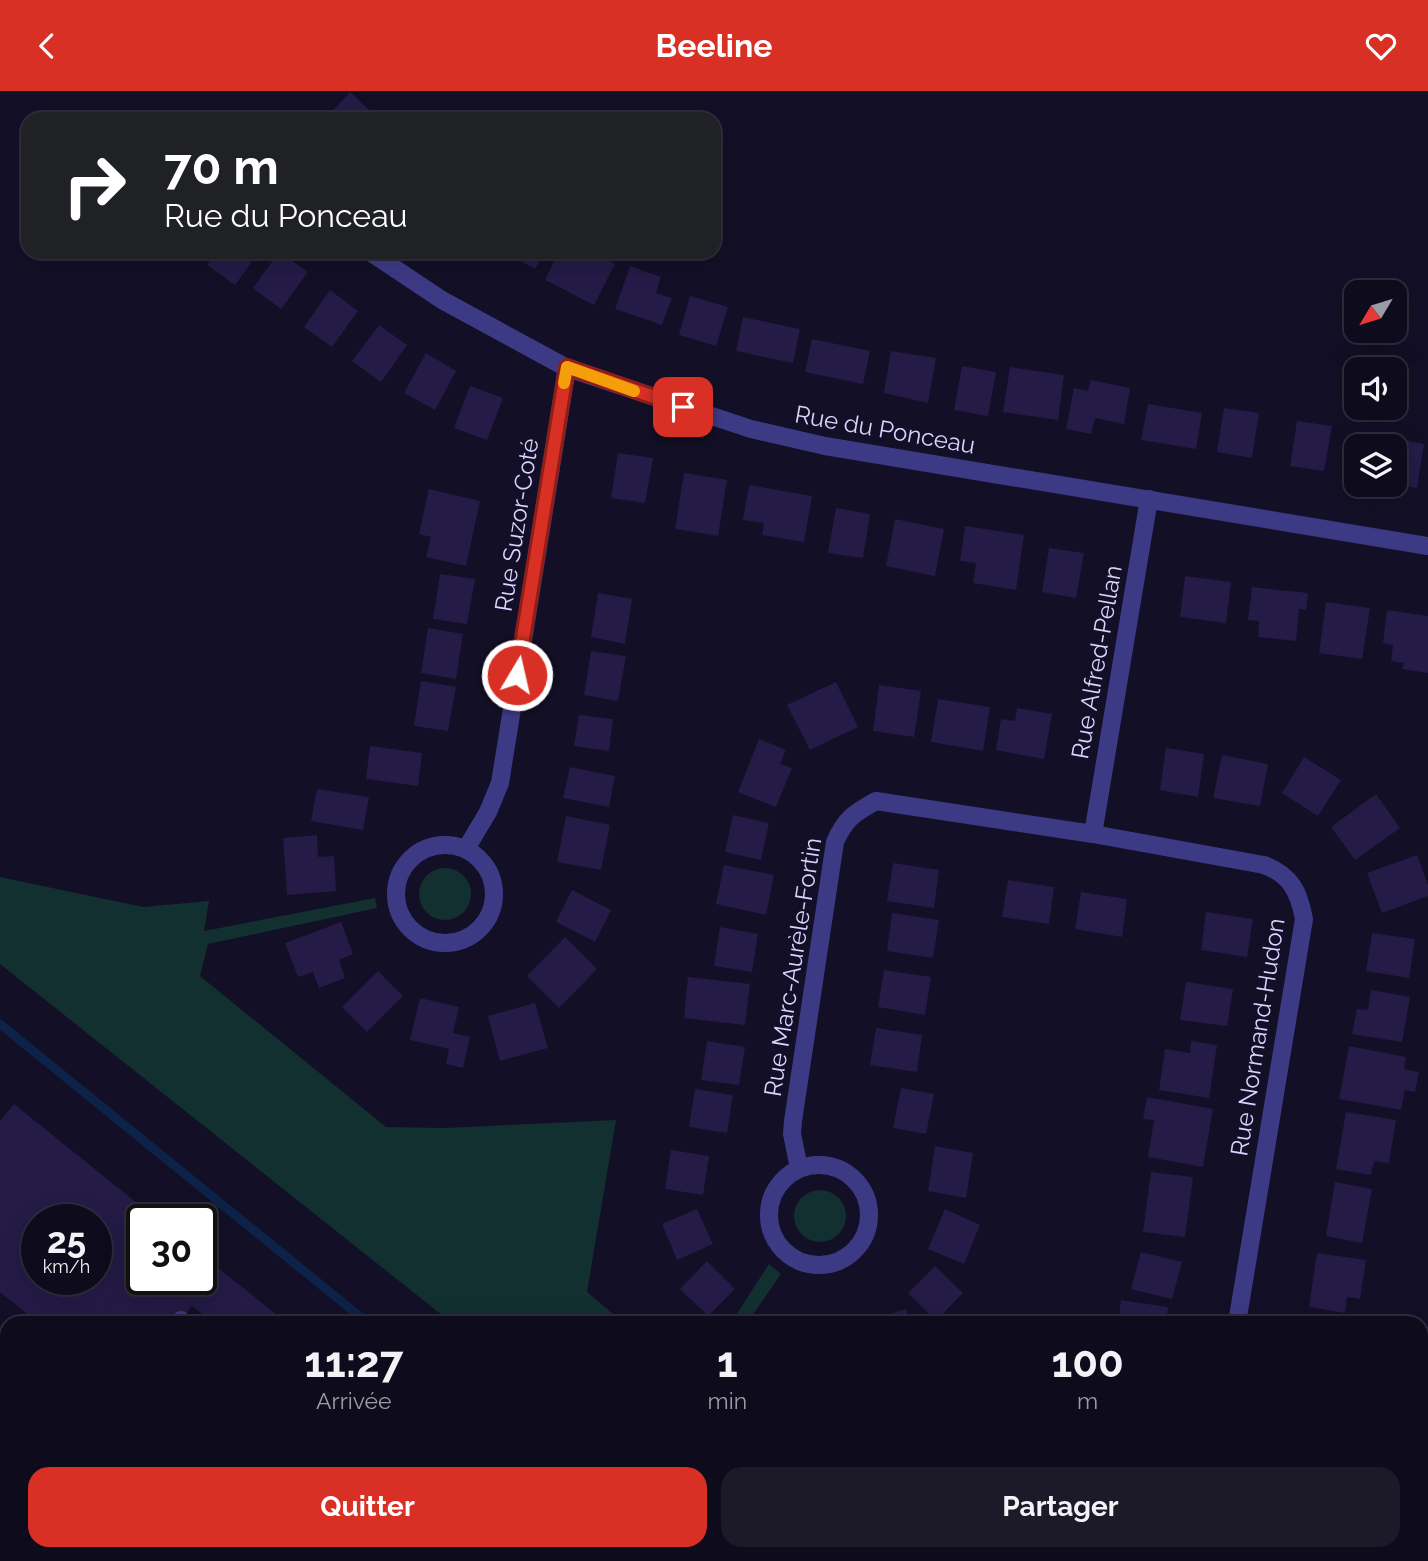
<!DOCTYPE html>
<html lang="fr">
<head>
<meta charset="utf-8">
<style>
	body { margin:0; font-family:Raleway,sans-serif; background:#1c1929; color:#f1f3f6; height:100vh; display:flex; flex-direction:column; font-size:26px; white-space:nowrap }
	* { box-sizing:border-box; margin:0 }
	p { font-size:23px; color:#9b9ba3 }
	.icon { flex:none; width:38px; height:38px; fill:none; stroke:currentColor; stroke-width:2; stroke-linecap:round; stroke-linejoin:round }
	.map { position:relative; flex:1; overflow:hidden }
	.drawer { position:absolute; left:0px; top:1225px; width:1428px; height:245px; display:flex; flex-direction:column; background:#0e0b1c; border-radius:21px 21px 0 0; box-shadow:0 7px 28px #0002,0 0 0 2px #2e2b3b }
	.drawer>* { flex:none }
	.banner { position:absolute; left:21px; top:21px; width:700px; height:147px; border-radius:21px; box-shadow:0 7px 28px #0002,0 0 0 2px #2e2b3b; background:#202124; color:#fff; overflow:hidden }
	.needle { width:46px; rotate:232deg }
	.buttons { position:absolute; left:1344px; top:189px; display:grid; gap:14px }
	.buttons a { display:grid; place-items:center; width:63px; height:63px; border-radius:14px; background:#0e0b1c; box-shadow:0 7px 28px #0002,0 0 0 2px #2e2b3b; font-size:35px }
	.speed { position:absolute; left:21px; top:1113px; display:flex; gap:14px; font-size:35px; font-weight:700; text-align:center }
	.speed>* { display:grid; place-content:center; width:91px; height:91px; border-radius:50%; background:#0e0b1c; box-shadow:0 7px 28px #0002,0 0 0 2px #2e2b3b; line-height:1 }
	.speed small { font-size:18px; font-weight:400 }
	.speed .limit { border:4px solid #111; border-radius:10px; background:#fff; color:#111 }
	.pin { position:absolute; display:grid; place-items:center; width:60px; height:60px; color:#fff; margin:-30px; border-radius:14px; box-shadow:0 4px 10px #0006 }
	.me { position:absolute; width:77px; margin:-38px; rotate:9deg; stroke-linejoin:round; filter:drop-shadow(0 0 5px #0008) }
	.turn { display:flex; align-items:center; gap:24px; height:147px; padding:0 28px; font-size:32px }
	.turn .icon { width:91px; height:91px; stroke-width:2.5 }
	.turn b { display:block; font-size:49px; line-height:60px }
	.eta { display:flex; justify-content:space-evenly; align-items:center; height:119px; text-align:center }
	.eta b { font-size:42px; font-weight:700; line-height:49px }
	.cta { display:flex; gap:14px; margin-top:auto; padding:14px 28px }
	.cta a { flex:1; height:80px; border-radius:21px; background:#d93025; color:#fff; font-size:28px; font-weight:700; line-height:80px; text-align:center }
	.cta a+a { background:#1c1929; color:#f1f3f6 }
	header { display:flex; justify-content:space-between; align-items:center; height:91px; padding:0 28px; background:#d93025; color:#fff; font-size:32px; font-weight:700 }
	.map>svg:first-child { display:block }
</style>
</head>
<body>
<header><svg class="icon" aria-label="back" viewBox="0 0 24 24"><path d="M15 5l-7 7 7 7"/></svg>Beeline<svg class="icon" aria-label="heart" viewBox="0 0 24 24"><path d="M12 20l-8-8c-3-5 5-10 8-4 3-6 11-1 8 4z"/></svg></header>
<div class="map">
<svg width="1428" height="1470" viewBox="0 0 1428 1470">
	<rect width="100%" height="100%" fill="#130f26"/>
	<path fill="#12302f" d="M419 803a26 26 0 1 1 52 0a26 26 0 1 1-52 0Z
		M0 786 143 816 209 810 204 840 375 807 377 817 208 853 200 885 386 1036 444 1037 616 1029 587 1201 624 1232H452L0 873Z
		M794 1125a26 26 0 1 1 52 0a26 26 0 1 1-52 0Z
		M769 1173 781 1183 747 1232H731Z
		M738 1463H952L954 1470H747Z"/>
	<g fill="none" stroke-linecap="round" stroke-linejoin="round">
		<path stroke="#0c2248" stroke-width="9" d="M0 933 368 1232
			M653 1463 662 1470"/>
	</g>
	<path fill="#241b47" fill-rule="evenodd" d="M350 1 379 28H325Z
		M216 161H259L235 194 207 174Z
		M279 161 308 181 281 218 253 197Z
		M505 161H545L535 178Z
		M559 161H591L615 173 594 214 545 189Z
		M630 175 661 186 656 202 672 207 662 234 615 218Z
		M330 199 358 220 332 256 304 236Z
		M690 205 728 216 716 255 679 244Z
		M743 226 800 238 793 272 736 260Z
		M379 234 407 254 381 291 352 270Z
		M812 248 870 260 863 293 805 281Z
		M891 260 936 267 928 312 884 302Z
		M426 262 456 280 435 319 404 302Z
		M962 275 996 281 988 325 954 319Z
		M1010 276 1064 284 1058 329 1003 321Z
		M1091 289 1130 297 1124 333 1095 327 1091 343 1066 338 1074 297 1088 300Z
		M470 295 503 307 487 349 454 337Z
		M1148 313 1202 322 1196 358 1141 349Z
		M1224 317 1259 322 1252 367 1217 361Z
		M1297 330 1332 335 1324 380 1290 375Z
		M1390 346 1424 353 1417 397 1395 393V355H1389Z
		M618 362 653 367 645 412 611 407Z
		M684 382 727 389 718 445 675 438Z
		M749 394 812 405 804 451 762 444 764 432 743 429Z
		M429 398 480 410 466 475 426 466 431 446 419 443Z
		M836 417 870 423 863 467 828 462Z
		M895 428 944 438 935 485 886 475Z
		M965 435 1024 444 1016 499 973 492 976 472 960 470Z
		M1049 457 1084 462 1076 507 1042 501Z
		M440 483 475 488 467 533 433 528Z
		M1185 485 1231 491 1226 532 1180 526Z
		M1252 496 1308 502 1306 519 1299 518 1296 550 1258 546 1259 530 1248 529Z
		M598 502 632 508 625 553 591 546Z
		M1326 511 1370 517 1362 568 1319 562Z
		M1387 519 1428 525V582L1402 578 1404 572 1391 570 1393 554 1383 552Z
		M428 537 463 543 456 588 421 582Z
		M591 560 626 565 618 610 584 604Z
		M421 590 456 596 448 640 414 635Z
		M836 591 858 636 810 659 787 614Z
		M879 594 921 600 914 646 873 640Z
		M938 608 990 616 983 660 931 651Z
		M1017 617 1052 623 1044 668 996 659 1001 628 1015 630Z
		M579 624 613 628 609 660 574 655Z
		M759 648 786 659 780 673 792 677 776 716 738 701Z
		M370 655 422 662 418 695 366 688Z
		M1166 657 1204 663 1198 706 1160 699Z
		M1222 664 1268 673 1260 715 1213 707Z
		M1304 666 1341 689 1318 725 1282 702Z
		M570 676 615 685 609 716 563 707Z
		M317 698 369 706 363 739 311 730Z
		M1376 703 1400 737 1355 769 1331 736Z
		M733 724 769 732 761 769 725 761Z
		M566 725 610 734 601 779 557 771Z
		M317 744 318 766 334 765 336 800 287 804 283 747Z
		M1417 764 1428 794V805L1382 822 1367 782Z
		M893 772 939 779 934 817 887 810Z
		M724 774 774 784 766 824 716 813Z
		M1008 789 1054 796 1049 833 1002 826Z
		M572 799 611 819 595 851 556 831Z
		M1081 801 1127 808 1122 846 1075 838Z
		M1206 821 1253 828 1247 866 1201 859Z
		M892 822 939 829 933 867 887 860Z
		M341 831 353 863 339 869 345 887 319 897 313 881 298 886 285 852Z
		M720 836 758 843 752 881 714 875Z
		M1372 842 1415 848 1409 887 1366 880Z
		M565 846 597 878 559 917 527 885Z
		M884 879 931 886 925 924 878 916Z
		M378 880 403 905 367 941 342 916Z
		M688 886 750 893 745 934 684 927Z
		M1186 891 1233 898 1227 935 1180 929Z
		M1371 899 1410 906 1402 951 1352 943 1357 918 1368 919Z
		M420 907 459 916 453 942 470 946 463 977 446 973 449 958 410 949Z
		M535 912 548 957 500 970 488 925Z
		M876 937 922 944 917 981 870 974Z
		M707 950 745 956 739 994 701 989Z
		M1191 950 1217 954 1209 1007 1159 999 1165 958 1190 962Z
		M1349 955 1406 966 1404 978 1419 981 1415 1001 1405 999 1401 1019 1339 1008Z
		M901 997 934 1003 926 1043 893 1037Z
		M695 998 733 1004 727 1042 689 1036Z
		M1147 1006 1213 1018 1203 1076 1148 1066 1154 1029 1143 1028Z
		M14 1013 158 1129H142V1188H201V1163L287 1232H214L192 1215 178 1232H38L0 1201V1030ZM37 1129H96V1188H37Z
		M1346 1021 1396 1029 1389 1072 1374 1070 1371 1084 1336 1078Z
		M935 1055 973 1062 966 1107 928 1100Z
		M671 1059 709 1065 703 1104 665 1098Z
		M1151 1081 1193 1086 1185 1146 1143 1141Z
		M1335 1091 1372 1098 1362 1152 1326 1145Z
		M697 1118 713 1153 677 1169 662 1133Z
		M945 1118 980 1134 964 1173 928 1158Z
		M1141 1161 1182 1171 1172 1208 1131 1198Z
		M1317 1162 1366 1169 1360 1208 1347 1206 1345 1222 1309 1216Z
		M707 1170 735 1198 708 1225 680 1198Z
		M935 1175 963 1202 936 1230 908 1202Z
		M1121 1209 1168 1216 1166 1232H1118Z
		M906 1218 910 1232H870L869 1229Z
		M494 1463H568L577 1470H489Z
		M1049 1463H1076L1080 1470H1038Z
		M1279 1463H1289L1295 1470H1271Z"/>
	<g fill="none" stroke-linecap="round" stroke-linejoin="round">
		<path stroke="#3d3a85" stroke-width="18" d="M181 1229 183 1232
			M0 1301 7 1283
			M162 1470 168 1463
			M273 1470 278 1463"/>
		<path stroke="#3d3a85" stroke-width="18" d="M370 161 442 209 567 277 751 338 825 355 1428 455
			M1093 743 1149 408
			M396 803a49 49 0 1 1 98 0a49 49 0 1 1-98 0Z
			M466 758 488 721 500 692 567 277
			M769 1124a50 50 0 1 1 100 0a50 50 0 1 1-100 0Z
			M799 1077 792 1043 793 1030 835 751C845 728 854 722 876 710L1093 743 1264 774C1291 784 1299 801 1304 828L1237 1232
			M0 1308 7 1311
			M211 1463 220 1470"/>
	</g>
	<g fill="none" stroke-linecap="round" stroke-linejoin="round">
		<g stroke="#8d1f18" stroke-width="18">
			<path id="route" d="M517 584 567 276 683 316"/>
		</g>
		<use href="#route" stroke="#d93025" stroke-width="12"/>
		<path stroke="#f59e0b" stroke-width="12" d="M564 292 567 276 634 300"/>
	</g>
	<g text-anchor="middle" stroke-width="7" stroke-linejoin="round" paint-order="stroke">
		<g font-size="24" fill="#d9d4ff" stroke="#130f26">
			<text transform="translate(885 339) rotate(10)" y="8">Rue du Ponceau</text>
			<text transform="translate(517 434) rotate(-81)" y="8">Rue Suzor-Coté</text>
			<text transform="translate(1097 571) rotate(-80)" y="8">Rue Alfred-Pellan</text>
			<text transform="translate(793 876) rotate(-81)" y="8">Rue Marc-Aurèle-Fortin</text>
			<text transform="translate(1258 946) rotate(-81)" y="8">Rue Normand-Hudon</text>
		</g>
	</g>
</svg>
<div class="buttons">
<a><svg class="needle" viewBox="-14 -14 28 28"><path d="M0-13l5 13h-10z" fill="#e53935"/><path d="M0 13l5-13h-10z" fill="#9b9ba3"/></svg></a>
<a><svg class="icon" aria-label="sound" viewBox="0 0 24 24"><path d="M4 9h4l5-4v14l-5-4H4zM17 9q2 3 0 6"/></svg></a>
<a><svg class="icon" aria-label="layers" viewBox="0 0 24 24"><path d="M12 4l9 5-9 5-9-5zM3 14l9 5 9-5"/></svg></a>
</div>
<div class="speed"><div>25<small>km/h</small></div><div class="limit">30</div></div>
<div class="pin" style="left:683px;top:316px;background:#d93025"><svg class="icon" aria-label="arrive" viewBox="0 0 24 24"><path d="M6 21V4h12l-3 4 3 4H6"/></svg></div>
<svg class="me" style="left:517px;top:584px" viewBox="-20 -20 40 40"><circle r="17" fill="#d93025" stroke="#fff" stroke-width="3"/><path d="M0-11L8 9 0 5-8 9z" fill="#fff"/></svg>
<div class="banner">
<div class="turn"><svg class="icon" aria-label="right" viewBox="0 0 24 24"><path d="M7 20v-9h11M14 6l5 5-5 5"/></svg><div><b>70 m</b>Rue du Ponceau</div></div>
</div>
<section class="drawer">
<div class="eta">
<div><b>11:27</b><p>Arrivée</p></div>
<div><b>1</b><p>min</p></div>
<div><b>100</b><p>m</p></div>
</div>
<div class="cta"><a>Quitter</a><a>Partager</a></div>
</section>
</div>
</body>
</html>
